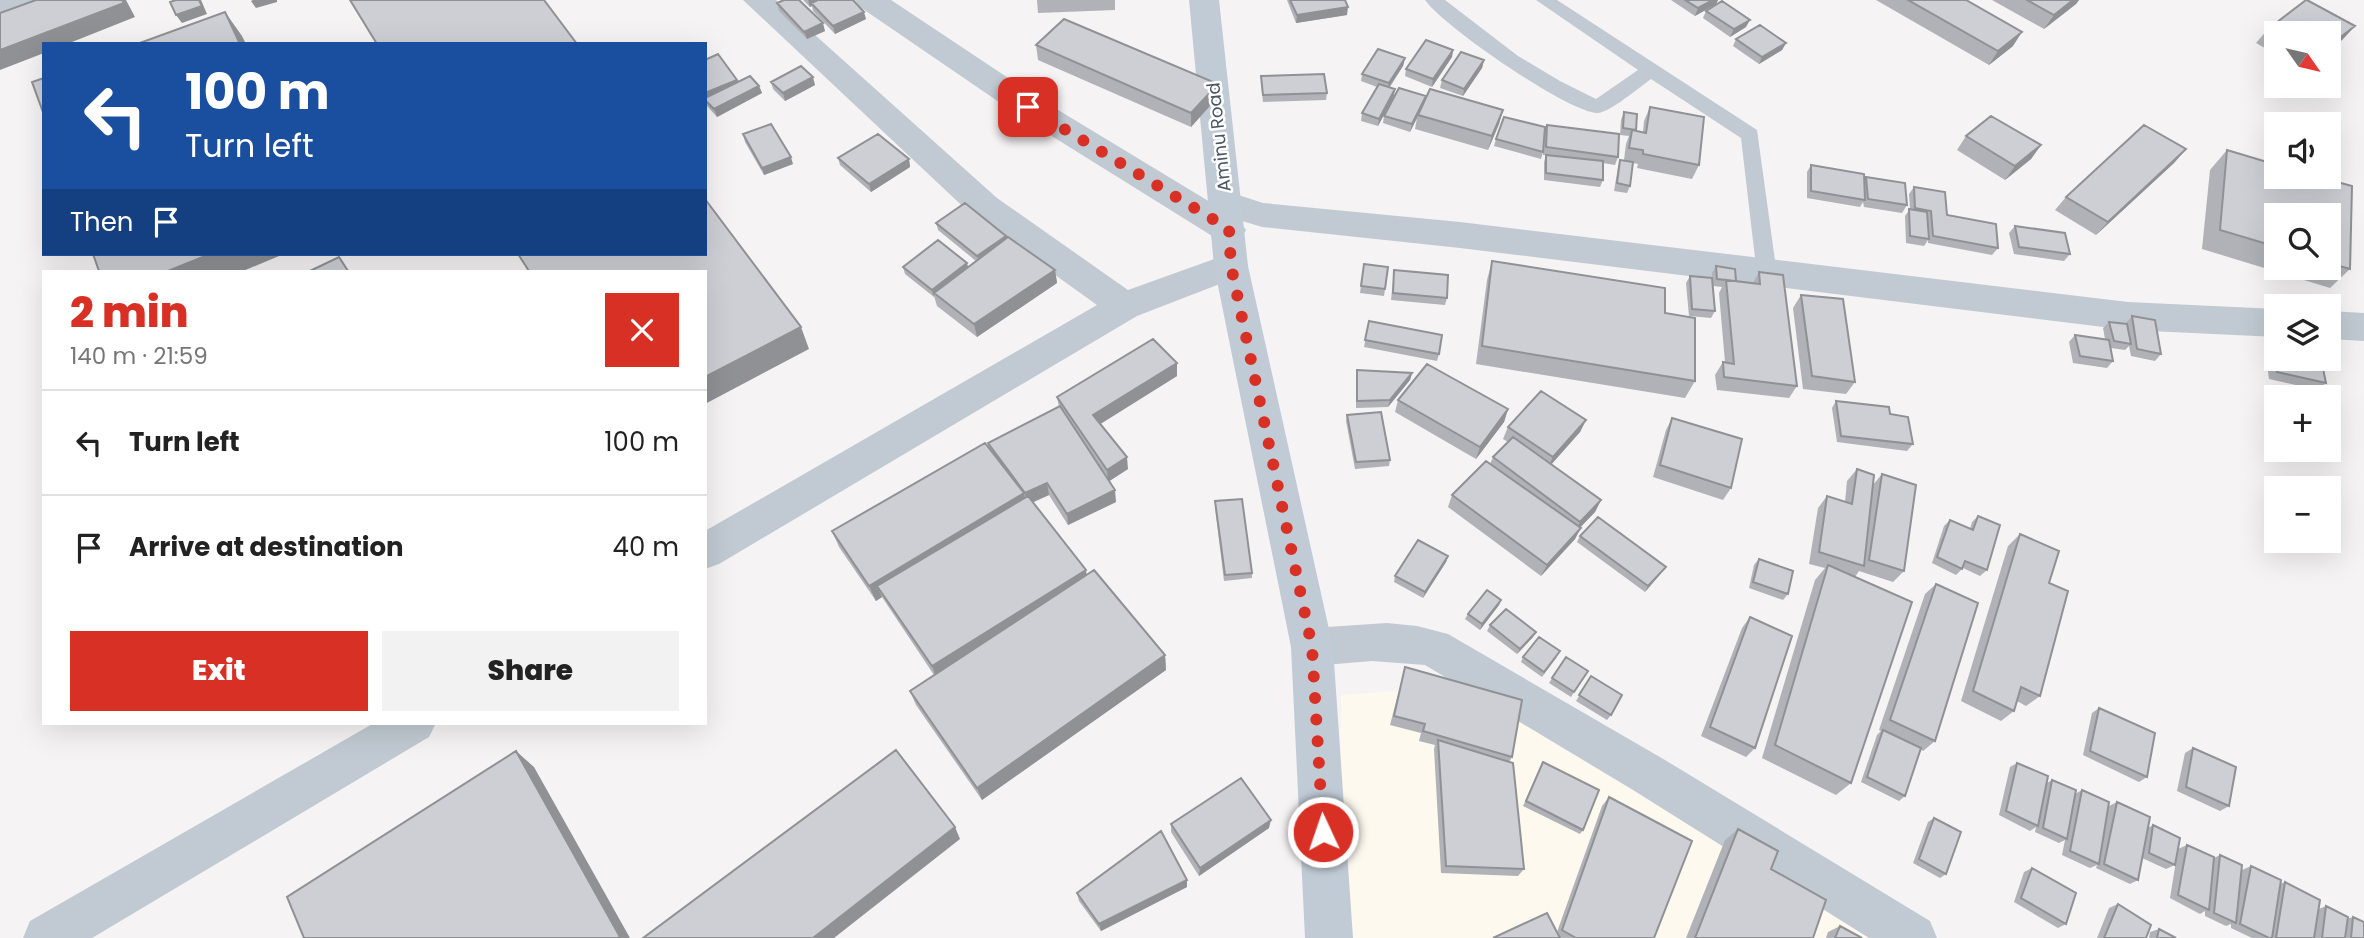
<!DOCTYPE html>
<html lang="en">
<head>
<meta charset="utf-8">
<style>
	body { margin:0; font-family:Poppins,sans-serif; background:#f2f2f2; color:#222; height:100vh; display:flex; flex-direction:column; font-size:26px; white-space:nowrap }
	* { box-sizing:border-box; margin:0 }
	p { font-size:23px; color:#767676 }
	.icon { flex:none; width:38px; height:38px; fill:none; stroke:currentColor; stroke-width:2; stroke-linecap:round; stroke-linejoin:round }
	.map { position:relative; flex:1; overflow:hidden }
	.panel { position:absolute; left:42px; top:270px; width:665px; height:455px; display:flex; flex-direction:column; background:#fff; border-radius:0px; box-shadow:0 7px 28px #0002 }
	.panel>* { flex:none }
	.banner { position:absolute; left:42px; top:42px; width:665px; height:214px; border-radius:0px; box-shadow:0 7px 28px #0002; background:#1a4fa0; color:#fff; overflow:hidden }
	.needle { width:46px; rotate:124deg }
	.controls { position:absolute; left:2264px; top:21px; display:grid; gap:14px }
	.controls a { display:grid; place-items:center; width:77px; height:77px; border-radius:0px; background:#fff; box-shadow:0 7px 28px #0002; font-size:35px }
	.pin { position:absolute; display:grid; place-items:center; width:60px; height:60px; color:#fff; margin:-30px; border-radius:14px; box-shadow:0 4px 10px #0006 }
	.me { position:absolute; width:77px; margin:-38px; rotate:357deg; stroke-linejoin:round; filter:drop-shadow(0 0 5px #0008) }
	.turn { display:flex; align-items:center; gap:24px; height:147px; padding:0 28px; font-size:32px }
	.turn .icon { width:91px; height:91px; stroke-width:2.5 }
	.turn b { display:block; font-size:49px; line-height:60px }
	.then { display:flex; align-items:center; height:66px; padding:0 28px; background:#0003; gap:14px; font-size:26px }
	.round { display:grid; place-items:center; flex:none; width:74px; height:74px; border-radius:0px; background:#f2f2f2 }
	.head { display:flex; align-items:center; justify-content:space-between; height:119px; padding:0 28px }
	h1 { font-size:42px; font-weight:800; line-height:52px; color:#d93025 }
	.button { display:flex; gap:14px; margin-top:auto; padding:14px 28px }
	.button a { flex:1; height:80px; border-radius:0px; background:#d93025; color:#fff; font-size:28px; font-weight:800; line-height:80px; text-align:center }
	.button a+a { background:#f2f2f2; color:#222 }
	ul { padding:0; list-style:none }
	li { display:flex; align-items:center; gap:21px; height:105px; padding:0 28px; border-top:2px solid #e0e0e0 }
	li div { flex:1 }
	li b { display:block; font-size:26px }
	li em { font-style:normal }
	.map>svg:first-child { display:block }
</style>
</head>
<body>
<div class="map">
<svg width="2364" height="938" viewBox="0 0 2364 938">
	<rect width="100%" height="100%" fill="#f5f3f3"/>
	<path fill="#fdf9ef" d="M1464 686 1881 938H1339L1341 695Z"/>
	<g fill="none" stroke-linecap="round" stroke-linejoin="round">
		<path fill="#c1cad2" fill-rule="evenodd" d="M1425 0H1445L1518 56 1560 81 1596 99 1638 70 1536 0H1557L1757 130 1777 275 1774 281 1767 283 1760 281 1757 275 1741 138 1651 79C1641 86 1608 114 1597 113 1566 111 1443 26 1425 0Z"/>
		<path fill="#c1cad2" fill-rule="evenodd" d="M0 0H38L33 7 0 19Z
			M743 0H776L997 198 1128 290 1231 253 1243 257 1248 266 1243 275 1137 316 719 564 705 569V531L1097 305 973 216Z
			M855 0H891L1040 99 1210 202 1214 194 1226 191 1263 203 1460 222 2128 302 2277 309V337L2128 330 1460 248 1262 227 1239 220 1246 230 1241 239 1229 243 1217 239 1018 115 860 7Z
			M2329 311 2364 313V341L2329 339Z
			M1387 623 1417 626 1448 634 1665 760 1930 921 1937 938H1869L1633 790 1425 665 1372 661 1312 666 1297 661 1291 647 1297 633 1312 628Z
			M374 723H436L429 737 92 938H23L30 921Z"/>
		<path fill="#c1cbd6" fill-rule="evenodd" d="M1189 0H1219L1248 266 1333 647 1353 938H1305L1291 647 1214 266Z"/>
	</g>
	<path fill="#b0b2b7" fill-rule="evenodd" d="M803 0H853L866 19 835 34 813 11 812 6 810 7Z
		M1037 0H1115V10L1038 13Z
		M1287 0H1345L1347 15 1296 23Z
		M1671 0H1718L1716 4 1695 16Z
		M1876 0H1966L2013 46 1989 65Z
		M1992 0H2079L2076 4 2044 29Z
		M777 3 825 31 807 39 779 11Z
		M1706 11 1746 27 1730 37 1703 18Z
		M2355 26 2342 40 2329 50V33H2277V55L2256 43 2268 29Z
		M1736 39 1786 43 1782 50 1759 64 1733 46Z
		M1036 45 1217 98 1191 127 1038 60Z
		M1453 50 1452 57 1432 87 1405 76 1406 69Z
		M1405 58 1403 66 1390 87 1394 96 1378 126 1361 121 1362 113 1377 87 1361 81 1362 74Z
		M705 60 737 82 759 86 762 93 717 117 707 106 705 101Z
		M1484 60 1482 68 1463 96 1440 88 1442 80Z
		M1261 76 1327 93 1326 100 1263 102 1261 83Z
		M771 82 815 85 785 101 773 89Z
		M1426 96 1503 110 1499 124 1488 150 1415 129 1417 118 1410 132 1383 123 1384 116Z
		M1650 107 1699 165 1692 179 1637 168 1638 164 1633 163 1630 186 1627 193 1614 191 1618 167 1620 160H1624L1626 144 1629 136 1620 135 1621 120 1624 112 1635 131 1643 132 1644 121Z
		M1547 125 1618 157 1615 165 1603 163V180L1600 187 1544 180V162L1546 155H1543L1544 136 1543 152 1541 159 1494 146 1496 139 1545 131Z
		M743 134 793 164 764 175 745 142Z
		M1966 136 2041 145 2031 159 2005 180 1957 150Z
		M2186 149 2174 163 2096 235 2055 210 2066 197Z
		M2227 150 2277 165V177H2319L2352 186 2350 269 2330 288 2202 249 2210 170ZM2277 215H2329V268H2277Z
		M838 158 909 159 910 167 871 192 840 165Z
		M1811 165 1864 182 1866 177 1907 205 1902 213 1864 207 1863 202 1860 207 1807 198V172Z
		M1914 187 1947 215 1998 248 1992 255 1928 243V240L1924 246 1906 243 1905 216 1910 209 1909 194Z
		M936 223 1006 238 1055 270 1057 283 977 337 937 306 934 296V297L905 274 903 267H968L976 261 938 230Z
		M2015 226 2070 254 2064 261 2014 254 2009 233Z
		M1492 261 1665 313 1695 381 1685 398 1476 364 1487 280Z
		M1364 264 1385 289 1384 296 1360 293Z
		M1716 266 1736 281 1753 283 1759 272 1797 386 1789 398 1717 390 1715 375 1723 362H1725L1719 293 1722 287 1713 286 1712 273Z
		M1394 270 1447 298 1445 305 1391 300Z
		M1690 276 1715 311 1711 318 1689 316 1686 283Z
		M1801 295 1855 382 1846 394 1803 389 1793 308Z
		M2132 316 2161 354 2155 361 2131 356 2129 346 2125 350 2111 348 2113 361 2107 368 2073 363 2069 342 2075 335 2105 339 2103 328 2109 322 2125 324Z
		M1369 321 1439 354 1437 361 1364 347Z
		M2273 344 2326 383 2318 390 2269 379 2265 350Z
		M1177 363V376L1100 424 1128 469 1109 481 1116 502 1068 525 1049 495 1033 502 1087 575 1165 655 1166 670 982 800 916 705 910 691 934 675 882 597 876 601 839 547 832 531 988 447V443L1059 407 1057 397Z
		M1357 370 1412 373 1410 380 1388 407 1356 408V376Z
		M1398 400 1508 409 1504 422 1476 459 1395 412Z
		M1836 401 1890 414 1913 444 1907 451 1837 442 1832 408Z
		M1347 415 1390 460 1389 466 1355 469 1346 421Z
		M1672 418 1731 488 1723 500 1653 477 1666 430Z
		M1586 420 1580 432 1551 465 1601 500 1595 512 1580 527 1575 539 1541 576 1448 507 1452 495 1490 464 1493 457 1508 442 1503 439 1508 427Z
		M1857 469 1873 485 1882 474 1904 571 1893 582 1859 571 1855 577 1851 783 1836 795 1762 758 1815 580 1825 568 1809 564 1818 508 1827 496 1845 502 1847 481Z
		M1215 501 1252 573V578L1224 581 1215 507Z
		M1978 516 1987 570 1980 576 1963 568 1956 575 1932 563 1944 526 1950 520 1970 529 1972 522Z
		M2020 534 2049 583 2040 696 2026 706 2017 701 2014 711 2001 721 1961 701 2008 546Z
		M1580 536 1666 567 1662 572 1645 592 1577 542Z
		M1448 556 1446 562 1423 598 1394 582 1395 576Z
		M1759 559 1788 594 1783 600 1749 588 1754 565Z
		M1936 584 1935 741 1923 751 1920 749 1905 796 1899 801 1861 782 1877 735 1881 731 1879 730 1925 594Z
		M1501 600 1499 605 1480 630 1465 619 1468 614Z
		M1750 617 1755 748 1746 757 1701 736 1742 628Z
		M1490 625 1533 637 1517 654 1487 631Z
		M1523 657H1557L1542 677 1521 662Z
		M1566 657 1588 671 1571 697 1549 683Z
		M1405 667 1512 757 1509 762 1524 869 1518 876 1441 873 1434 749 1435 745 1419 741 1421 733 1390 725Z
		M1591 676 1611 715 1607 720 1576 701Z
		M2099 708 2147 777 2139 782 2083 755 2092 713Z
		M2193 748 2229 806 2220 811 2177 791 2185 753Z
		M1543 762 1583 830 1580 834 1523 806Z
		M2017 763 2047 783 2052 780 2075 794 2082 790 2106 821 2109 806 2117 802 2148 828 2153 825 2175 865 2166 869 2142 858 2138 880 2130 884 2096 868 2097 865 2090 868 2062 855 2065 840 2059 843 2035 832 2036 827 2030 831 1999 815 2010 767Z
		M1609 797 1654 938H1493L1557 932 1602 806Z
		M1934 818 1946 874 1940 878 1913 863 1928 822Z
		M1171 824 1269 828 1199 876 1171 832Z
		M1738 829 1771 869 1813 938H1686L1725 840Z
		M2187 845 2214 858 2220 855 2242 870 2251 866 2280 884 2285 882 2319 909 2326 906 2347 919 2353 917 2364 938H2252L2231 928V924L2226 926 2205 916V911L2200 914 2170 898 2178 849Z
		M2032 868 2066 924 2058 928 2014 902 2024 872Z
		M1187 880V887L1101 931 1079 901 1077 893Z
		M2118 904 2146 938H2097L2109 908Z
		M1840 926 1862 938H1826L1828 932Z
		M2159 929 2176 938H2149L2150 932Z"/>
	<path fill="#909195" d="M122 0H126L135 17 67 44H44V53L0 70V50Z
		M199 0H201L207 14 182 23 176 15Z
		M253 0H277V2L256 8 251 1Z
		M808 0H824L811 3 812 6 810 7Z
		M1713 0H1718L1716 4 1695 16 1698 8Z
		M2073 0H2079L2076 4 2044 29 2054 15Z
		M1348 7 1347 15 1296 23 1297 15Z
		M225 12 242 36 246 44H240Z
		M864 12 866 19 835 34 833 26Z
		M1750 20 1746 27 1730 37 1734 29Z
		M823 23 825 31 807 39 804 32Z
		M2355 26 2342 40 2329 50V46Z
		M2022 32 2013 46 1989 65 1998 51Z
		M1786 43 1782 50 1759 64 1762 57Z
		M1453 50 1452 57 1432 87 1433 79Z
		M1405 58 1403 66 1387 90 1389 83Z
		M1484 60 1482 68 1463 96 1464 89Z
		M813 77 815 85 785 101 783 93Z
		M737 80 739 87 705 100V93Z
		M1218 84 1217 98 1191 127V113Z
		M759 86 762 93 717 117 714 109Z
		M1395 89 1394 96 1378 126 1379 119Z
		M1426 96 1417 118 1410 132 1412 124Z
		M1503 110 1499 124 1488 150 1492 136Z
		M2041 145 2031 159 2005 180 2015 166Z
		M2186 149 2174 163 2096 235 2108 222Z
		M791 157 793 164 764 175 762 168Z
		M909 159 910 167 871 192 869 184Z
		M1006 236 1007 243 979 263 977 256Z
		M210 254H284L243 271H168Z
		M967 263 969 270 934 293V297L932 290Z
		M1055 270 1057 283 977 337 974 324Z
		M801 327 809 349 705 404V377Z
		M1177 363V376L1094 428 1093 415Z
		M1412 373 1410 380 1388 407 1390 400Z
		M1508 409 1504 422 1476 459 1480 447Z
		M1586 420 1580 432 1547 469 1553 457Z
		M1127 457 1128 469 1108 482 1107 470Z
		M1047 483 1049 495 1027 505 1025 493Z
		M1115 490 1116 502 1068 525 1067 514Z
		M1024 493 1027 509 877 586 882 597 876 601 869 586Z
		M1601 500 1595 512 1575 533 1580 522Z
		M1581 528 1575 539 1541 576 1547 565Z
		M1448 556 1446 562 1423 598 1425 592Z
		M1666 567 1662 572 1645 592 1648 586Z
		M1086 570 1088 585 937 680 932 666Z
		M1501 600 1499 605 1480 630 1482 624Z
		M1536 632 1533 637 1517 654 1520 649Z
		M1165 655 1166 670 982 800 977 788Z
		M516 751 534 767 630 938H618Z
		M1271 820 1269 828 1199 876 1200 868Z
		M955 827 960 839 834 938H813Z
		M1187 880V887L1101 931 1099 924Z"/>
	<path fill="#cdcfd5" stroke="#909195" stroke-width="2" d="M36 0H122L124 3 0 50V13Z
		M176 0H199L202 6 176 15 170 2Z
		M350 0H544L577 44H377Z
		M784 0H799L823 23 804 32 777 3Z
		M818 0H853L864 12 833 26 811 3Z
		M1290 0H1345L1348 7 1297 15Z
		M1685 0H1713L1698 8Z
		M1908 0H1966L2022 32 1998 51Z
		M2027 0H2073L2054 15Z
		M2306 0H2307L2355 26 2329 46V33L2277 34 2268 29Z
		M1722 1 1750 20 1734 29 1706 11Z
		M225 12 240 44H137Z
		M1064 19 1218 84 1191 113 1036 45Z
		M1760 25 1786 43 1762 57 1736 39Z
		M1426 40 1453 50 1433 79 1406 69Z
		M1378 49 1405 58 1389 83 1362 74Z
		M1461 52 1484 60 1464 89 1442 80Z
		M718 54 737 80 705 93V60Z
		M801 66 813 77 783 93 771 82Z
		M1324 74 1327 93 1263 95 1261 76Z
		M750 76 759 86 714 109 705 100V98Z
		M44 78V115L32 82Z
		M1379 84 1395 89 1379 119 1362 113Z
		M1399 88 1426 96 1412 124 1384 116Z
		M1430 89 1503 110 1492 136 1418 115Z
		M1650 107 1704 117 1699 165 1643 154V150L1629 148 1632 130 1646 133Z
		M1624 112 1637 114 1636 130 1623 128Z
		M1991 116 2041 145 2015 166 1966 136Z
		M1504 117 1545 127 1543 152 1496 139Z
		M771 124 791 157 762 168 743 134Z
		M1547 125 1619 134 1618 157 1546 147Z
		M2144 125 2186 149 2108 222 2066 197Z
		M878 134 909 159 869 184 838 158Z
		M2227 150 2277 165V177H2319L2352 186 2350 269 2329 263V215H2277V247L2220 230Z
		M1546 155 1603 161V180L1546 173Z
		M1620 160 1633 162 1630 186 1617 183Z
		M1811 165 1864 174 1865 200 1811 191Z
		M1866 177 1905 183 1907 205 1868 199Z
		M1914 187 1945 192 1947 215 1996 224 1998 248 1933 236 1931 211 1915 208Z
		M705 199 801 327 705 377V271H529L518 254H705Z
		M965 203 1006 236 977 256 936 223Z
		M1909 209 1927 212 1929 239 1910 236Z
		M2015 226 2065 233 2070 254 2019 247Z
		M1008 237 1055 270 974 324 934 293Z
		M938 240 967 263 932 290 903 267Z
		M93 254H210L168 271H99Z
		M339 257 348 271H310Z
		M1492 261 1665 288V313L1695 318V381L1482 346Z
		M1364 264 1388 267 1385 289 1361 286Z
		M1716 266 1735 269 1736 281 1717 279Z
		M1394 270 1448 275 1447 298 1393 293Z
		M1759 272 1783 275 1797 386 1724 377 1723 362 1734 364 1726 280 1760 284Z
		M1690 276 1712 278 1715 311 1692 309Z
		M1801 295 1843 299 1855 382 1812 376Z
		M2132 316 2155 320 2161 354 2137 349Z
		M1369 321 1442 335 1439 354 1365 340Z
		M2109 322 2127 324 2131 344 2114 341Z
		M2075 335 2109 340 2113 361 2080 356Z
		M1153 339 1177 363 1093 415 1127 457 1107 470 1057 397Z
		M2273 344 2277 345V359H2321L2326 383 2277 372Z
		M1427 364 1508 409 1480 447 1398 400Z
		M1357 370 1412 373 1390 400 1357 401Z
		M1541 391 1586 420 1553 457 1508 427Z
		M1836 401 1889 407 1890 414 1908 417 1913 444 1841 436Z
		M1060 406 1115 490 1067 514 1047 483 1025 493 988 443Z
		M1381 412 1390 460 1356 462 1347 415Z
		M1672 418 1742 439 1731 488 1660 465Z
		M1513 437 1601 500 1580 522 1493 457Z
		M985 443 1024 493 869 586 832 531Z
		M1486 461 1581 528 1547 565 1452 495Z
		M1857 469 1874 475 1864 566 1819 552 1827 496 1852 504Z
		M1882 474 1916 485 1904 571 1869 560Z
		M1028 496 1086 570 932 666 877 586Z
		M1242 499 1252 573 1225 575 1215 501Z
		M1978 516 2000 525 1987 570 1965 561 1962 569 1937 557 1950 520 1973 530Z
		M1598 517 1666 567 1648 586 1580 536Z
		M2020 534 2059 551 2049 583 2068 591 2040 696 2021 687 2014 711 1973 691Z
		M1418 540 1448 556 1425 592 1395 576Z
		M1759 559 1793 571 1788 594 1753 582Z
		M1828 565 1912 602 1851 783 1775 745Z
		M1094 570 1165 655 977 788 910 691Z
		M1936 584 1978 603 1935 741 1890 720Z
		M1487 590 1501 600 1482 624 1468 614Z
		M1506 609 1536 632 1520 649 1490 625Z
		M1750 617 1792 636 1755 748 1710 727Z
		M1539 637 1560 651 1544 672 1523 657Z
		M1566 657 1588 671 1574 692 1552 678Z
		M1405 667 1522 700 1512 757 1423 731 1425 724 1394 716Z
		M1591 676 1622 695 1611 715 1579 695Z
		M2099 708 2155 733 2147 777 2090 751Z
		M1883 730 1921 748 1905 796 1867 777Z
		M1438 740 1513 763 1524 869 1446 866Z
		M2193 748 2236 767 2229 806 2186 787Z
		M896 750 955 827 813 938H643Z
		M516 751 620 937 618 938H304L287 897Z
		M1543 762 1599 790 1583 830 1526 801Z
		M2017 763 2048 776 2038 826 2006 811Z
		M1241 778 1271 820 1200 868 1171 824Z
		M2052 780 2076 790 2067 839 2043 828Z
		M2082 790 2109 802 2099 864 2070 851Z
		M1609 797 1692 841 1654 938H1576L1562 930Z
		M2117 802 2150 817 2138 880 2104 864Z
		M1934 818 1961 832 1946 874 1919 859Z
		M2153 825 2180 838 2175 865 2149 853Z
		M1738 829 1778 851 1771 869 1826 900 1813 938H1695Z
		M1161 831 1187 880 1099 924 1077 893Z
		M2187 845 2214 857 2209 910 2178 895Z
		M2220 855 2242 865 2236 923 2214 913Z
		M2251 866 2281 880 2272 938H2269L2240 924Z
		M2032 868 2076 893 2066 924 2021 898Z
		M2285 882 2320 900 2314 938H2276Z
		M2118 904 2151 925 2146 938H2104Z
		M2326 906 2348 917 2345 938H2322Z
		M1547 913 1560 938H1493Z
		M2353 917 2364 922V938H2351Z
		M1840 926 1862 938H1835Z
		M2159 929 2176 938H2157Z"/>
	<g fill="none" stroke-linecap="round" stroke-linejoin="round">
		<path stroke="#d93025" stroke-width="12" stroke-dasharray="0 21.6" d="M1028 107 1229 229 1231 266 1312 647 1323 832"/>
	</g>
	<g text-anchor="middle" stroke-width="5" stroke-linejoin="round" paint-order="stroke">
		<g font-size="18" fill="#4a5661" stroke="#fff">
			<text transform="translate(1219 137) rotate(-96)" y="6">Aminu Road</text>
		</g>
	</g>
</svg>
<div class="controls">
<a><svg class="needle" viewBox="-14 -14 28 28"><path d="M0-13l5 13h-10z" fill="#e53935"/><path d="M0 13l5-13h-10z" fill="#767676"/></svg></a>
<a><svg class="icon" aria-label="sound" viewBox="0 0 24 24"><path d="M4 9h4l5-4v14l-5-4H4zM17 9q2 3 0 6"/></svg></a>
<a><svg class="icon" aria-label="search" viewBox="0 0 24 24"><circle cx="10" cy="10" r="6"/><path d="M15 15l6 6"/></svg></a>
<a><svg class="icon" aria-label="layers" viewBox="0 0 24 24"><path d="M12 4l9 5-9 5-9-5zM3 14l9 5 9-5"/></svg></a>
<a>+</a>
<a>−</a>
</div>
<div class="pin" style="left:1028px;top:107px;background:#d93025"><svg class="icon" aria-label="arrive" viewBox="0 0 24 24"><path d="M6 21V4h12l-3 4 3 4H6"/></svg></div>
<svg class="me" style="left:1323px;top:832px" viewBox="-20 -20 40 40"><circle r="17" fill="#d93025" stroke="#fff" stroke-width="3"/><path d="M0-11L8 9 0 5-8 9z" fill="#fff"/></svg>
<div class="banner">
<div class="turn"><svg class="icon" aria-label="left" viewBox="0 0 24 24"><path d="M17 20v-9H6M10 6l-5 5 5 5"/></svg><div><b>100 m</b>Turn left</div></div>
<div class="then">Then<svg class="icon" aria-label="arrive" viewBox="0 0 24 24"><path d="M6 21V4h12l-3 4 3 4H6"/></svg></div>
</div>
<section class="panel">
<div class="head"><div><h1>2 min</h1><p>140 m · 21:59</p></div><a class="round" style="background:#d93025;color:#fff"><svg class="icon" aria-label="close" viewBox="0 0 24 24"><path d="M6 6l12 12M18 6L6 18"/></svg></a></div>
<ul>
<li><svg class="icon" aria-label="left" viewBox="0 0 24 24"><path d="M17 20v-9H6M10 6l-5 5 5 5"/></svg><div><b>Turn left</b></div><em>100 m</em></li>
<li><svg class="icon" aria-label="arrive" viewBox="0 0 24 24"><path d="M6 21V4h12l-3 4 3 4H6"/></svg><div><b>Arrive at destination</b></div><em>40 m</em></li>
</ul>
<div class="button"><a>Exit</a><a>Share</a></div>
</section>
</div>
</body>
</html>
